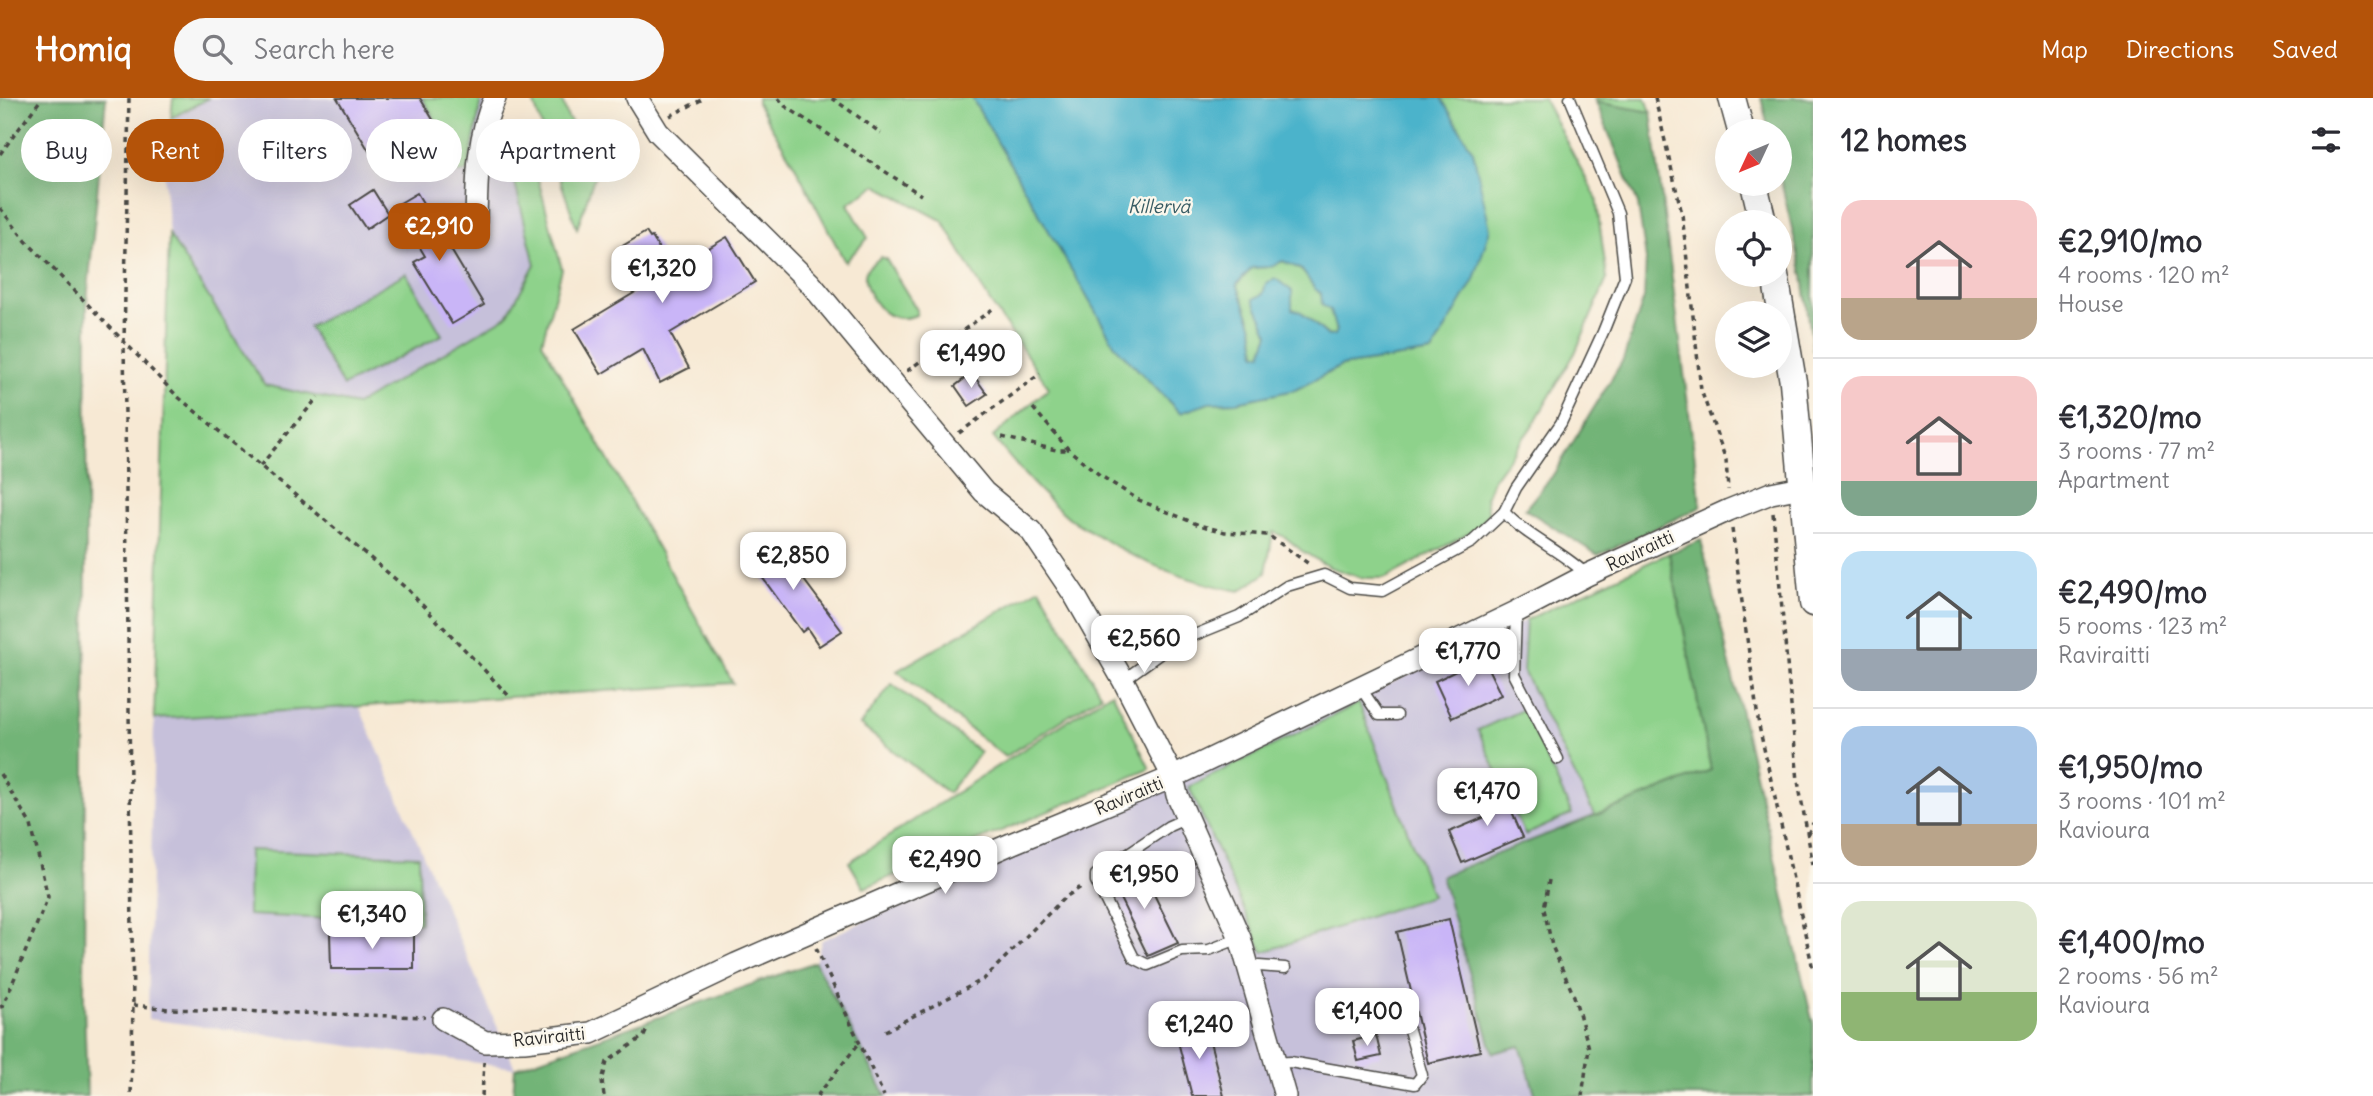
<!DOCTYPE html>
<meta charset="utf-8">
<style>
:root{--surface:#fff;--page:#f7f7f7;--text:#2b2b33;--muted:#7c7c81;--line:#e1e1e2;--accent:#b45309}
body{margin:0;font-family:Delius,sans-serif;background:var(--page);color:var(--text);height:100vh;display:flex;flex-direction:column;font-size:26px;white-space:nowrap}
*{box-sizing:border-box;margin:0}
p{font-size:23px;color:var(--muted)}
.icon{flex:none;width:38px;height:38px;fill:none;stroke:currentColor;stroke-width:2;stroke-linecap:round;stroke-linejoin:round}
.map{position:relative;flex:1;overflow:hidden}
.details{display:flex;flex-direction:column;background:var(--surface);width:560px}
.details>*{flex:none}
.guide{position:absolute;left:21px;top:21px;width:665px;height:63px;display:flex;gap:14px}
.needle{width:46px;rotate:226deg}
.buttons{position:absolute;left:1715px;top:21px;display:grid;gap:14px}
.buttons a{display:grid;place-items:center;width:77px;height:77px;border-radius:50%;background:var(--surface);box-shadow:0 7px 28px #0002;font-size:35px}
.price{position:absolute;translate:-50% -60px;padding:0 16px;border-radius:14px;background:#fff;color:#222;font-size:23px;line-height:46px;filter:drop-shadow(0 2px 4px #0008)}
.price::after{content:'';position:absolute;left:50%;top:42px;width:21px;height:16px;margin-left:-10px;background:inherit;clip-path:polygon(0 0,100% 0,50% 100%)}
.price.on{background:var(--accent);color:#fff}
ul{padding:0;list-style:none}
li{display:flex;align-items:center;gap:21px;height:175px;padding:0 28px}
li+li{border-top:2px solid var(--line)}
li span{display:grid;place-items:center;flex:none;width:196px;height:140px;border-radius:21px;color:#555}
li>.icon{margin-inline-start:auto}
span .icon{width:84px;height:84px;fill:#fffc;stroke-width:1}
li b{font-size:30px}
h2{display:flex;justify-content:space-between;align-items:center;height:84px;padding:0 28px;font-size:30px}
.pill{padding:0 24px;border-radius:32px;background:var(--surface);box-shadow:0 7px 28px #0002;font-size:24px;line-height:63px}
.pill.on{background:var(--accent);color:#fff}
header{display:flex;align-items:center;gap:42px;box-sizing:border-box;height:98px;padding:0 35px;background:var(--accent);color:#fff}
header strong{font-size:33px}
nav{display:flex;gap:38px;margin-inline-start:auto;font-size:24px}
.search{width:490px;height:63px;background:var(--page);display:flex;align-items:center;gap:18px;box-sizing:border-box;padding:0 24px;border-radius:38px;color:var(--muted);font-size:26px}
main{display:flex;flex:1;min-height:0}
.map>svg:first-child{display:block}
.industrial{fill:#c6c0da}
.green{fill:#8ed28b;stroke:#5c7e5b;stroke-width:2}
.forest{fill:#72b477;stroke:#4e7051;stroke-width:2}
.water{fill:#4cb3cb;stroke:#3c6f7b;stroke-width:2;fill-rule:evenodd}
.building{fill:#c9b5f7}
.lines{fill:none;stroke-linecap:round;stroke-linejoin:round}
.service-casing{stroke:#4a4844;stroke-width:13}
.minor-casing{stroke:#4a4844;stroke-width:24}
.tertiary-casing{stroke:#4a4844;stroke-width:29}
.path{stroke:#4a4844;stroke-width:3.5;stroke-dasharray:5 5;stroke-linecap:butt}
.service{stroke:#fff;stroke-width:10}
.minor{stroke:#fff;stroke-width:21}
.tertiary{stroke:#fff;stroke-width:26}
.labels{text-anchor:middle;stroke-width:5;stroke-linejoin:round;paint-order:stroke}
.street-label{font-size:18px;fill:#2b2b2b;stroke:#fbf7ec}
.water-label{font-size:19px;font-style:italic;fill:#375b63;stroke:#fbf7ec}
</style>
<header>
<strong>Homiq</strong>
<div class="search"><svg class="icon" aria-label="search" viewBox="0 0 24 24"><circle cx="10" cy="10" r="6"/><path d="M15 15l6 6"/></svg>Search here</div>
<nav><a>Map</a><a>Directions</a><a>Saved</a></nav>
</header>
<main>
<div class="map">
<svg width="1813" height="998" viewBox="0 0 1813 998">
<rect width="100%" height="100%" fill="#fbf7ec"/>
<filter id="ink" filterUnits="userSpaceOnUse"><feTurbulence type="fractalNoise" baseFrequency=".0143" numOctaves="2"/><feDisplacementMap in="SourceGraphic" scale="14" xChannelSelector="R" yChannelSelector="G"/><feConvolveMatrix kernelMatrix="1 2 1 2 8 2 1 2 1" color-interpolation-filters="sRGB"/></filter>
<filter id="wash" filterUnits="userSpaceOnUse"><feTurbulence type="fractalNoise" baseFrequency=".00686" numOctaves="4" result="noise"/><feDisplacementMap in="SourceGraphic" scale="28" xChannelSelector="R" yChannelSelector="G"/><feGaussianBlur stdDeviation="1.57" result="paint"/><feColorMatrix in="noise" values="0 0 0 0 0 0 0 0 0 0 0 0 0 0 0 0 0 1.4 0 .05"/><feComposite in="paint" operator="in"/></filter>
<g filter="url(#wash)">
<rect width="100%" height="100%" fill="#f7e9d4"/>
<g class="industrial">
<path d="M209 0H482L502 32 535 166 507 218 356 308 265 287 169 137 161 36 171 20Z"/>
<path d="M1526 522 1523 573 1595 718 1441 778 1493 955 1520 948 1536 998H886L815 864 822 842 1201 674Z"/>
<path d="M359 608 515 970 148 921 154 621Z"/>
</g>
<g class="green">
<path d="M173 0H209L171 20Z"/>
<path d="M422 0H478L481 4 468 73C450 80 437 65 424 54L445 37Z"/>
<path d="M532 0H561L568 20 600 62 577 131Z"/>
<path d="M757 0H972L1116 249 1180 315 1209 305 1236 304 1295 292 1341 268 1433 254 1473 53 1441 0H1543L1596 99 1607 181 1575 255 1533 327 1493 382 1486 400 1489 416 1475 432 1386 480H1362L1329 469 1302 453 1285 439 1273 434 1266 475 1240 493C1188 484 1139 464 1095 436 1086 430 1075 425 1067 418 1040 395 1015 367 993 339L1049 290 990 204 943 123 876 87 848 106 868 140 845 164 795 68 757 5Z"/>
<path d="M1594 0H1646L1651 14 1596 4Z"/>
<path d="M502 32 526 36 562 171 542 244 733 585 154 621 169 137 265 287 356 307 507 218 535 166Z"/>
<path d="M881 159 886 161 917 212 916 217C908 221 897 221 889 217 876 211 858 183 868 170 871 166 878 162 881 159Z"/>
<path d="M1283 163C1290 166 1298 169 1303 174 1317 188 1338 217 1335 237L1329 238 1301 214 1269 236 1262 256H1256L1253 229 1237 186 1252 170 1269 169Z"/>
<path d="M406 175 442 237 343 288 309 229Z"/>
<path d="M1669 455 1711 672 1595 718 1523 573 1526 522Z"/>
<path d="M1040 490 1101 597 1005 659 897 573Z"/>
<path d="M892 586 980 654 948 695 860 627Z"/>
<path d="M1112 594 1150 671 864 790 849 764Z"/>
<path d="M1359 605 1432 798 1263 854 1189 689Z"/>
<path d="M1524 611 1572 716 1525 737 1478 632Z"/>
<path d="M249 752 419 758 420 825 248 817Z"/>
</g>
<g class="forest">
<path d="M0 0H106L87 203 84 905 87 998H0Z"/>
<path d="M1761 0H1813V253L1803 178 1780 79V33H1769Z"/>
<path d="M1596 4 1651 14 1701 409 1598 457 1525 411 1553 377 1623 262 1644 200 1646 161 1638 106Z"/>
<path d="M1701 442 1813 926V998H1536L1520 948 1493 955 1441 778 1711 672 1669 455Z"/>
<path d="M815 864 886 998H513L515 970Z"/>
</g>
<path class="water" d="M972 0H1441L1473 53 1490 131 1474 182 1432 254 1341 268 1295 292 1236 304 1209 305 1180 315 1116 249ZM1283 163 1302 172 1315 191 1321 195 1322 207 1330 212 1336 233 1335 237 1328 238 1301 214 1292 211V193L1276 181 1266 185 1263 196 1253 201 1269 236 1262 255 1256 256 1253 229 1237 186 1252 170 1269 169Z"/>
<g id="blocks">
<g class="building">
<path d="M337 0H420L441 35 380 71Z"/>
<path d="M373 92 388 116 366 131 350 107Z"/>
<path d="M417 95 484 207 452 226 414 164 425 158 395 108Z"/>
<path d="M646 134 650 140 652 139 672 172 727 139 755 184 670 235 689 270 660 285 643 251 601 276 574 231 644 189 619 150Z"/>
<path d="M972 275 987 296 969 308 955 288Z"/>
<path d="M772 439 842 533 819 548 807 530 802 534 746 457Z"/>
<path d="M1483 560 1501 597 1452 620 1435 583Z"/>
<path d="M1493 683 1506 710 1509 708 1523 739 1462 765 1449 734 1490 717 1477 691Z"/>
<path d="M1140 768 1178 845 1148 858 1111 782Z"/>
<path d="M1449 821 1480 953 1428 965 1397 834Z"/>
<path d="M414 834V871H331L330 835Z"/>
<path d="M1205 924 1224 998H1192L1175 932Z"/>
<path d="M1376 937 1381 958 1358 963 1353 943Z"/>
</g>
</g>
</g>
<g filter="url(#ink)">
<use href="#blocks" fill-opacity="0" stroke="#4a4844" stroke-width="2"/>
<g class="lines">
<g class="service-casing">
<g id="service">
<path d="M1504 414C1528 440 1562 453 1587 477"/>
<path d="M1516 514 1514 576 1558 661"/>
<path d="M1123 582 1175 545 1239 519 1287 488 1324 477 1350 490 1382 493 1472 444 1504 414 1516 390 1561 325 1603 234 1625 179 1618 115 1570 0"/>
<path d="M1360 589 1379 617H1397"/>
<path d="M1187 720 1169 728 1096 777V783L1134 860 1148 867 1182 853 1209 852 1240 840"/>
<path d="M1249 869 1259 868 1285 870"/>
<path d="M1274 965 1290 964 1415 986 1422 977 1409 932"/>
</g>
</g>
<g class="minor-casing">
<g id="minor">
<path d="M637 0 658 34 810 185 984 394 1031 433 1075 498 1123 582 1173 679 1177 697 1187 720 1240 840 1285 998"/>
<path d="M476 122C477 80 477 39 495 0"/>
<path d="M443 921 485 944 524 943 591 935 736 866 1013 745 1173 679 1516 514 1587 477 1729 412 1771 395 1802 389"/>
</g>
</g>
<g class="tertiary-casing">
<g id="tertiary">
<path d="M1732 0 1741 33"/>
<path d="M1754 86 1763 124"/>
<path d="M1775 177 1793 284 1813 505"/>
</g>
</g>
<g class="path">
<path d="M129 0 124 244 133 907 131 998"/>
<path d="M778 0 785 8 921 97"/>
<path d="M832 0 881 35"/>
<path d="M1655 0 1682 116 1701 292 1726 362 1728 392"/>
<path d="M670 18 705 0"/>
<path d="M0 56 42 0"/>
<path d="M0 110 26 143 177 298 406 490 510 599"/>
<path d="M907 273 994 210"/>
<path d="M1033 310 1069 352 1101 378 1139 402 1199 427 1225 434 1268 437 1309 466"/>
<path d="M959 335 1040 276"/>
<path d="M1002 339 1056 352H1069"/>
<path d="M260 368 318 299"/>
<path d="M1773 415 1798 683 1813 767"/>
<path d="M1732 431 1759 628 1813 871"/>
<path d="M0 676 31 727 48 799 3 908 0 909"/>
<path d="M1808 736 1813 725"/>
<path d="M1549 782 1544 811 1552 848 1574 898 1589 950 1582 998"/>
<path d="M816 850 884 998"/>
<path d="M133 907 169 911 425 919"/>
<path d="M885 933 984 881 1064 800 1084 787"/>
<path d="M482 998 484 964"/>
<path d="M604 998 602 983 607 964 644 938 648 929"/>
<path d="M817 998 860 944"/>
</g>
<use href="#service" class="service"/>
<use href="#minor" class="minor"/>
<use href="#tertiary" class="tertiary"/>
</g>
</g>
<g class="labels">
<g class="street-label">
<text transform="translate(1640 453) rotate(-25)" y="6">Raviraitti</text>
<text transform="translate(1129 698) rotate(-23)" y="6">Raviraitti</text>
<text transform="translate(549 939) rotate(-6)" y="6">Raviraitti</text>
</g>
<g class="water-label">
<text x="1159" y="115">Killervä</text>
</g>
</g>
</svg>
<div class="buttons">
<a><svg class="needle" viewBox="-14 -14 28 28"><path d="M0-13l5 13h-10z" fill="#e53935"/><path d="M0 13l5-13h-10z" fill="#7c7c81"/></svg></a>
<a><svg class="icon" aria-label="locate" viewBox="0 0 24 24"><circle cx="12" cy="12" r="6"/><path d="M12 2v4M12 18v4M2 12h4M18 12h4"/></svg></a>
<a><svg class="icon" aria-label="layers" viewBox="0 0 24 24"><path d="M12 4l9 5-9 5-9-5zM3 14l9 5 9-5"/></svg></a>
</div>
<b class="price on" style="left:439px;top:165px">€2,910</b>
<b class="price" style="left:662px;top:207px">€1,320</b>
<b class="price" style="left:971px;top:292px">€1,490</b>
<b class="price" style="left:793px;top:494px">€2,850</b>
<b class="price" style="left:1144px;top:577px">€2,560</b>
<b class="price" style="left:1468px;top:590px">€1,770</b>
<b class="price" style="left:1487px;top:730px">€1,470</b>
<b class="price" style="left:945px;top:798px">€2,490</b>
<b class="price" style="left:1144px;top:813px">€1,950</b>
<b class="price" style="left:372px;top:853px">€1,340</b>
<b class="price" style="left:1367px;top:950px">€1,400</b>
<b class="price" style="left:1199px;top:963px">€1,240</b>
<div class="guide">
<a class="pill">Buy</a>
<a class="pill on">Rent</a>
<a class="pill">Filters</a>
<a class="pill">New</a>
<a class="pill">Apartment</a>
</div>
</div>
<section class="details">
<h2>12 homes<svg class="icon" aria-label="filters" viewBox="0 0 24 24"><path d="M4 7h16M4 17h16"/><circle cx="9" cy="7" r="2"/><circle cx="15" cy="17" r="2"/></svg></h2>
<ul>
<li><span style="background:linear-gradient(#f6c9c9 70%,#b9a48a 0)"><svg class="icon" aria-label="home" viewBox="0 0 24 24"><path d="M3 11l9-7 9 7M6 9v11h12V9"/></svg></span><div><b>€2,910/mo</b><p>4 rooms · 120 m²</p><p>House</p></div></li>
<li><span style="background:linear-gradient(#f6c9c9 75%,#7fa58c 0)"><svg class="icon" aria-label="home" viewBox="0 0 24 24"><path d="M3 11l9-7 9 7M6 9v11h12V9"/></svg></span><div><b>€1,320/mo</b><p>3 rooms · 77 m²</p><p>Apartment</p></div></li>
<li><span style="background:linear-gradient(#bfe0f5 70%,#9aa5b1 0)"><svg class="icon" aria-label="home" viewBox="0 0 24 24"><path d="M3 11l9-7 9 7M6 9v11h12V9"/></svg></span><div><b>€2,490/mo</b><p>5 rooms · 123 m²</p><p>Raviraitti</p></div></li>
<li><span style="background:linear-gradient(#a9c7e8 70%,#b9a48a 0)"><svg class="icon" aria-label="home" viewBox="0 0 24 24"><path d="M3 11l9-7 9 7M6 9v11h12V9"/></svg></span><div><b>€1,950/mo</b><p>3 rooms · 101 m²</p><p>Kavioura</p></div></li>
<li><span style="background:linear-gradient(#dfe7d0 65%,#8fb573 0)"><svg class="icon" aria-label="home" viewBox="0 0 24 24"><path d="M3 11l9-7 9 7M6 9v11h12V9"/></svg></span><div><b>€1,400/mo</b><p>2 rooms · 56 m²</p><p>Kavioura</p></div></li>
</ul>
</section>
</main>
